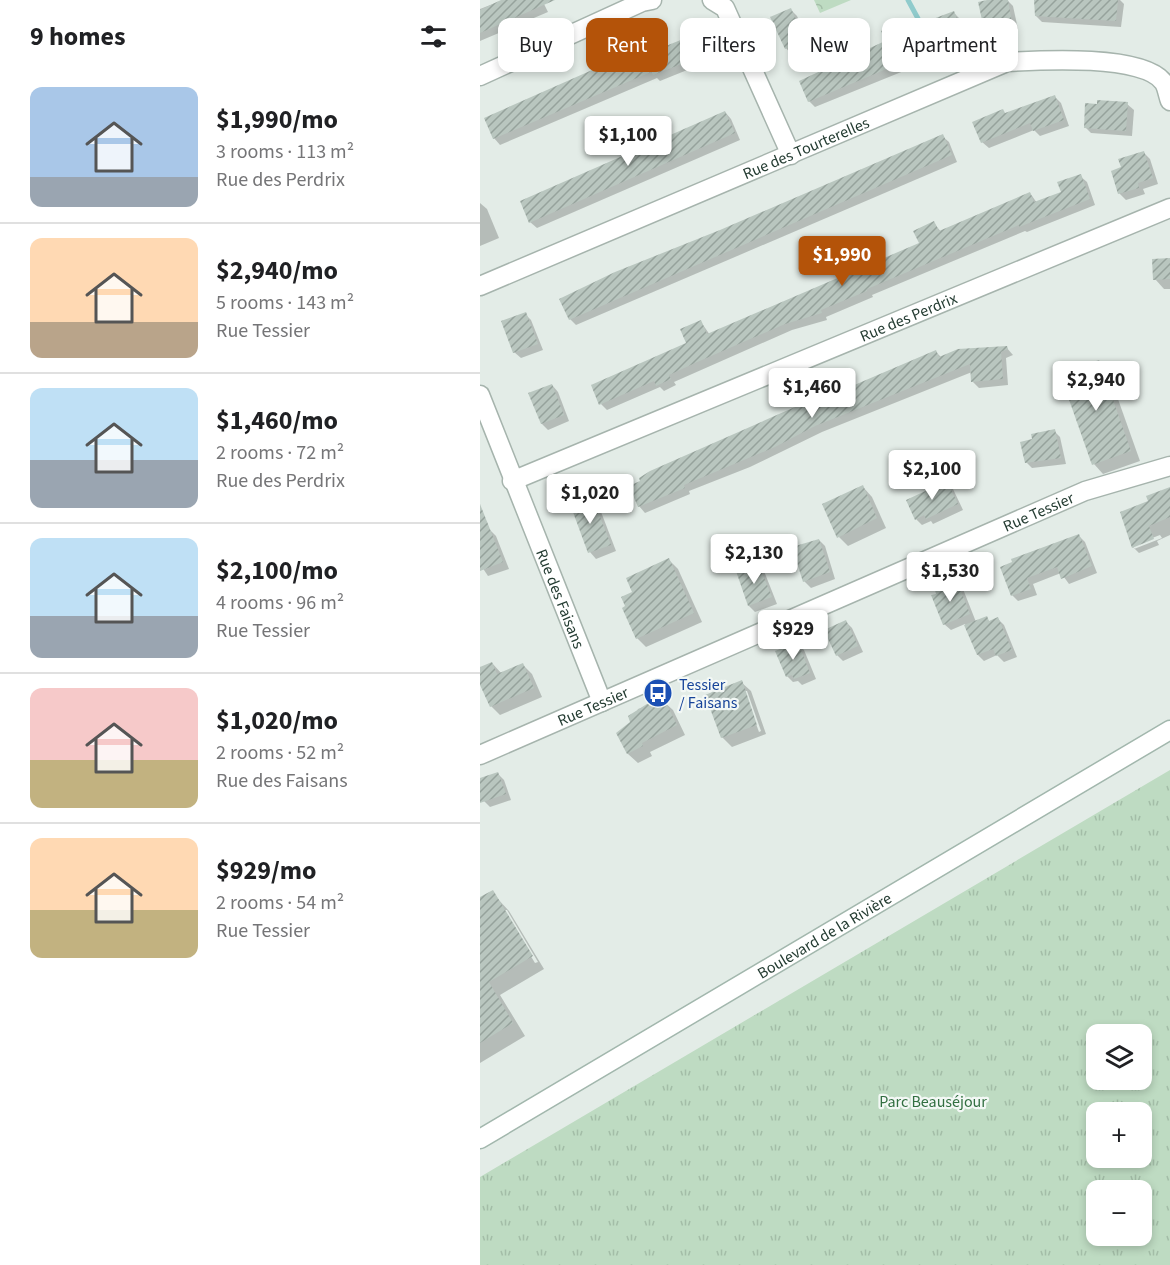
<!DOCTYPE html>
<meta charset="utf-8">
<style>
:root{--surface:#fff;--page:#f2f2f2;--text:#202124;--muted:#757577;--line:#e0e0e0;--accent:#b45309}
body{margin:0;font-family:"Source Sans 3",sans-serif;background:var(--page);color:var(--text);height:100vh;display:flex;flex-direction:column;font-size:22px;white-space:nowrap}
*{box-sizing:border-box;margin:0}
p{font-size:20px;color:var(--muted)}
.icon{flex:none;width:33px;height:33px;fill:none;stroke:currentColor;stroke-width:2;stroke-linecap:round;stroke-linejoin:round}
.map{position:relative;flex:1;overflow:hidden}
.sheet{display:flex;flex-direction:column;background:var(--surface);width:480px}
.sheet>*{flex:none}
.hud{position:absolute;left:18px;top:18px;width:570px;height:54px;display:flex;gap:12px}
.fabs{position:absolute;left:606px;top:1024px;display:grid;gap:12px}
.fabs a{display:grid;place-items:center;width:66px;height:66px;border-radius:12px;background:var(--surface);box-shadow:0 3px 9px #0003;font-size:30px}
.price{position:absolute;translate:-50% -51px;padding:0 14px;border-radius:6px;background:#fff;color:#222;font-size:20px;line-height:39px;filter:drop-shadow(0 2px 3px #0008)}
.price::after{content:'';position:absolute;left:50%;top:36px;width:18px;height:14px;margin-left:-9px;background:inherit;clip-path:polygon(0 0,100% 0,50% 100%)}
.price.active{background:var(--accent);color:#fff}
ul{padding:0;list-style:none}
li{display:flex;align-items:center;gap:18px;height:150px;padding:0 30px}
li+li{border-top:2px solid var(--line)}
li span{display:grid;place-items:center;flex:none;width:168px;height:120px;border-radius:12px;color:#555}
li>.icon{margin-inline-start:auto}
span .icon{width:72px;height:72px;fill:#fffc;stroke-width:1}
li b{font-size:26px}
h2{display:flex;justify-content:space-between;align-items:center;height:72px;padding:0 30px;font-size:26px}
.chip{padding:0 21px;border-radius:12px;background:var(--surface);box-shadow:0 3px 9px #0003;font-size:21px;line-height:54px}
.chip.active{background:var(--accent);color:#fff}
main{display:flex;flex:1;min-height:0}
.map>svg:first-child{display:block}
.forest{fill:url(#forest-crowns)}
.park{fill:url(#park-tufts);fill-rule:evenodd}
.shadow{fill:#0003;fill-rule:evenodd}
.lines{fill:none;stroke-linecap:round;stroke-linejoin:round}
.stream{stroke:#90cbcc;stroke-width:5}
.building{fill:url(#building-hatch)}
.street-casing{stroke:#a6b4ad;stroke-width:21}
.secondary-casing{stroke:#a2b7ad;stroke-width:21}
.street{stroke:#fff;stroke-width:18}
.secondary{stroke:#fff;stroke-width:18}
.labels{text-anchor:middle;stroke-width:4.5;stroke-linejoin:round;paint-order:stroke}
.street-label{font-size:16px;fill:#243c32;stroke:#f3f8f5}
.transit-label{font-size:16px;fill:#164399;stroke:#f3f8f5;text-anchor:start}
.park-label{font-size:16px;fill:#326f41;stroke:#f3f8f5}
</style>
<main>
<section class="sheet">
<h2>9 homes<svg class="icon" aria-label="filters" viewBox="0 0 24 24"><path d="M4 7h16M4 17h16"/><circle cx="9" cy="7" r="2"/><circle cx="15" cy="17" r="2"/></svg></h2>
<ul>
<li><span style="background:linear-gradient(#a9c7e8 75%,#9aa5b1 0)"><svg class="icon" aria-label="home" viewBox="0 0 24 24"><path d="M3 11l9-7 9 7M6 9v11h12V9"/></svg></span><div><b>$1,990/mo</b><p>3 rooms · 113 m²</p><p>Rue des Perdrix</p></div></li>
<li><span style="background:linear-gradient(#ffd9b3 70%,#b9a48a 0)"><svg class="icon" aria-label="home" viewBox="0 0 24 24"><path d="M3 11l9-7 9 7M6 9v11h12V9"/></svg></span><div><b>$2,940/mo</b><p>5 rooms · 143 m²</p><p>Rue Tessier</p></div></li>
<li><span style="background:linear-gradient(#bfe0f5 60%,#9aa5b1 0)"><svg class="icon" aria-label="home" viewBox="0 0 24 24"><path d="M3 11l9-7 9 7M6 9v11h12V9"/></svg></span><div><b>$1,460/mo</b><p>2 rooms · 72 m²</p><p>Rue des Perdrix</p></div></li>
<li><span style="background:linear-gradient(#bfe0f5 65%,#9aa5b1 0)"><svg class="icon" aria-label="home" viewBox="0 0 24 24"><path d="M3 11l9-7 9 7M6 9v11h12V9"/></svg></span><div><b>$2,100/mo</b><p>4 rooms · 96 m²</p><p>Rue Tessier</p></div></li>
<li><span style="background:linear-gradient(#f6c9c9 60%,#c2b280 0)"><svg class="icon" aria-label="home" viewBox="0 0 24 24"><path d="M3 11l9-7 9 7M6 9v11h12V9"/></svg></span><div><b>$1,020/mo</b><p>2 rooms · 52 m²</p><p>Rue des Faisans</p></div></li>
<li><span style="background:linear-gradient(#ffd9b3 60%,#c2b280 0)"><svg class="icon" aria-label="home" viewBox="0 0 24 24"><path d="M3 11l9-7 9 7M6 9v11h12V9"/></svg></span><div><b>$929/mo</b><p>2 rooms · 54 m²</p><p>Rue Tessier</p></div></li>
</ul>
</section>
<div class="map">
<svg width="690" height="1265" viewBox="0 0 690 1265">
<defs>
<pattern id="forest-crowns" width="20" height="18" patternUnits="userSpaceOnUse" patternTransform="scale(1.5)"><rect width="20" height="18" fill="#bedbc2"/><path d="M2 6a3 3 0 1 1 6 0M12 15a3 3 0 1 1 6 0" fill="none" stroke="#a3bda7"/></pattern>
<pattern id="park-tufts" width="24" height="20" patternUnits="userSpaceOnUse" patternTransform="scale(1.5)"><rect width="24" height="20" fill="#bedbc2"/><path d="M3 7l-1-3M5 7V3M7 7l1-3M15 17l-1-3M17 17v-4M19 17l1-3" fill="none" stroke="#a3bda7"/></pattern>
<pattern id="building-hatch" width="6" height="6" patternUnits="userSpaceOnUse" patternTransform="scale(1.5)"><rect width="6" height="6" fill="#b9c6bf"/><path d="M-1 1l2-2M0 6l6-6M5 7l2-2" fill="none" stroke="#96a29c"/></pattern>
</defs>
<rect width="100%" height="100%" fill="#e3ece7"/>
<path class="forest" d="M334 0H371L340 13Z"/>
<path class="park" d="M690 770V1265H0V1177ZM616 1035H662V1080H616ZM616 1113H662V1158H616ZM616 1191H662V1236H616Z"/>
<g class="shadow">
<path d="M23 0H62L68 12 0 41V9Z"/>
<path d="M527 0 533 6 538 29 512 35 505 29 501 5Z"/>
<path d="M556 0H640L644 4 641 27 562 22 556 16Z"/>
<path d="M310 9 317 16 331 46 312 55 306 48Z"/>
<path d="M474 13 480 19 490 43 439 59 441 64 335 107 329 101 407 42 421 25 427 30Z"/>
<path d="M213 37 219 43 227 62 180 81 177 78 20 145 14 138 136 61 141 66Z"/>
<path d="M575 97 581 103 589 126 560 136 554 130 509 148 502 142 526 114Z"/>
<path d="M647 104 654 110 652 136 611 133 605 127Z"/>
<path d="M245 112 251 119 260 140 57 228 50 222Z"/>
<path d="M462 136 469 142 477 162 96 325 90 319 240 231Z"/>
<path d="M664 153 670 159 678 184 663 189 665 194 646 200 639 193 643 168Z"/>
<path d="M600 176 607 182 615 205 547 232 545 231 392 295 393 297 346 317 347 320 312 330 194 382 196 385 184 391 180 387 127 410 121 404 208 343 221 322 230 335 441 244 454 223 461 232 550 193 557 203 582 193Z"/>
<path d="M0 203 7 209 19 238 0 246Z"/>
<path d="M690 260V289H684L675 279Z"/>
<path d="M45 314 51 320 63 350 41 358 34 352Z"/>
<path d="M526 347 533 355 526 358 528 385 499 388 492 381V372L342 432 270 467 209 491 210 494 165 513 159 506 324 408 456 352 462 358Z"/>
<path d="M618 362 628 371 660 461 623 474 614 464Z"/>
<path d="M72 385 78 392 89 421 68 430 62 424Z"/>
<path d="M574 431 580 437 586 464 552 468 546 462 554 440Z"/>
<path d="M467 483 473 489 483 510 453 524 451 521 442 525 436 519Z"/>
<path d="M383 487 392 497 406 528 368 546 359 537Z"/>
<path d="M690 489V535L677 541 679 545 659 553 653 547 670 502ZM680 535 682 538 654 549V545Z"/>
<path d="M112 498 118 504 136 551 116 559 110 552 92 505Z"/>
<path d="M10 530 16 536 29 569 8 576 0 564V534Z"/>
<path d="M599 536 605 542 617 573 589 584 581 573 553 584 557 595 538 601 532 595 522 568Z"/>
<path d="M339 540 345 546 355 579 331 588 324 581Z"/>
<path d="M189 560 198 569 222 622 166 647 157 638 154 593Z"/>
<path d="M277 565 284 571 297 604 275 612 269 606 258 572Z"/>
<path d="M477 583 483 589 496 622 506 618 510 622 518 619 524 625 537 657 524 662 517 655 504 661 498 655 485 624 471 630 464 624Z"/>
<path d="M366 622 372 628 383 652 363 661 357 655Z"/>
<path d="M318 644 324 650 336 679 322 685 318 681 313 682 307 676Z"/>
<path d="M12 663 22 674 43 665 52 674 62 697 20 715 11 706 0 680V669Z"/>
<path d="M261 682 271 691 286 734 252 747 242 737ZM264 691H267L281 731 279 732Z"/>
<path d="M183 701 193 710 205 735 170 752 172 756 158 763 148 754 138 734 152 722 158 709Z"/>
<path d="M18 774 24 780 31 800 10 807 4 801 0 780Z"/>
<path d="M17 898 29 911 64 969 20 995 45 1036 0 1063V899ZM23 910H27L58 962 55 963Z"/>
</g>
<g class="lines">
<path class="stream" d="M428 0 442 26"/>
</g>
<g class="building">
<path d="M21 0H75L0 33V10Z"/>
<path d="M507 0H528L532 23 504 29 498 2Z"/>
<path d="M554 0H638L636 21 555 16Z"/>
<path d="M311 8 325 40 305 49 290 17Z"/>
<path d="M474 11 485 37 434 53 435 57 328 102 319 81 405 41 401 31 421 23 424 30Z"/>
<path d="M213 35 222 56 173 75 171 72 13 139 4 118 137 59 139 65Z"/>
<path d="M575 95 584 120 553 131 550 123 501 143 492 122 523 109 525 113Z"/>
<path d="M617 100 648 102 646 131 604 128 605 103 617 104Z"/>
<path d="M245 111 255 133 49 223 40 201Z"/>
<path d="M463 134 472 155 89 320 79 299 135 272 240 230Z"/>
<path d="M664 151 673 178 658 183 659 188 638 194 631 171 641 167 638 159Z"/>
<path d="M601 174 610 199 539 227V225L387 289V291L341 310 342 313 305 324 215 363 189 375 191 379 176 386 174 381 119 405 111 385 206 343 200 329 221 320 227 334 439 243 433 231 454 221 459 231 550 192 554 202 581 192 577 182Z"/>
<path d="M690 258V279L673 280 672 259Z"/>
<path d="M46 312 58 344 33 353 21 321Z"/>
<path d="M527 346 528 349 521 352 523 379 491 382 490 364 335 426 295 447 204 485 205 488 158 507 149 486 160 481 159 478 170 471 299 414 322 404 323 407 456 350 459 357 478 349Z"/>
<path d="M619 360 651 451 612 465 580 374Z"/>
<path d="M72 384 84 415 61 424 48 393Z"/>
<path d="M575 429 581 458 545 463 540 442 552 439 551 434Z"/>
<path d="M467 481 478 504 446 519 444 515 435 520 426 500Z"/>
<path d="M383 485 397 518 357 538 342 504Z"/>
<path d="M690 487V517L669 526 674 539 652 548 640 512 668 501 666 496Z"/>
<path d="M112 496 131 545 108 553 90 504Z"/>
<path d="M0 504 23 562 0 571Z"/>
<path d="M599 534 612 566 581 579 577 567 547 578 551 589 531 596 520 567 532 562 531 559Z"/>
<path d="M339 539 350 572 323 582 312 547Z"/>
<path d="M189 558 214 613 156 639 142 608 145 606 141 597 152 592 146 578Z"/>
<path d="M278 563 292 597 268 606 256 571Z"/>
<path d="M477 581 490 614 463 625 451 595 456 594 455 590Z"/>
<path d="M507 616 509 621 518 617 532 650 516 656 513 649 497 655 484 625Z"/>
<path d="M366 620 378 646 356 656 344 630Z"/>
<path d="M318 642 330 673 314 679 312 675 306 677 295 651Z"/>
<path d="M12 662 17 674 43 663 54 688 10 707 0 685V667Z"/>
<path d="M262 680 277 725 241 738 225 695Z"/>
<path d="M184 699 197 725 162 743 163 746 147 754 136 733 150 722 148 716 170 702 172 705Z"/>
<path d="M18 772 26 794 0 803V778Z"/>
<path d="M13 890 53 956 9 982 33 1023 0 1043V897Z"/>
</g>
<g class="lines">
<g class="street-casing">
<g id="street">
<path d="M232 0 245 8 311 155"/>
<path d="M0 76 162 2 172 0"/>
<path id="s1" d="M0 286 527 62C560 60 666 54 684 83 687 88 688 96 690 101"/>
<path id="s2" d="M0 395 122 702"/>
<path id="s3" d="M32 481 690 208"/>
<path id="s4" d="M0 755 605 491 690 466"/>
</g>
</g>
<g class="secondary-casing">
<g id="secondary">
<path id="s5" d="M0 1139 690 730"/>
</g>
</g>
<use href="#street" class="street"/>
<use href="#secondary" class="secondary"/>
</g>
<defs>
<g id="bus-disc" transform="scale(1.5)"><circle r="9.5" fill="#1a4fb4" stroke="#f3f8f5"/><path d="M-5-6H5V4H4V6H2V4H-2V6H-4V4H-5ZM-3.5-4V0h7V-4ZM-3.5 1.2v1.5H-2V1.2ZM2 1.2v1.5H3.5V1.2Z" fill="#fff"/></g>
</defs>
<g fill-rule="evenodd">
<use href="#bus-disc" x="178" y="693"/>
</g>
<g class="labels">
<g class="street-label">
<text dy="6" stroke="none"><textPath href="#s1" startOffset="354">Rue des Tourterelles</textPath></text>
<text dy="6" stroke="none"><textPath href="#s3" startOffset="429">Rue des Perdrix</textPath></text>
<text dy="6" stroke="none"><textPath href="#s4" startOffset="609">Rue Tessier</textPath></text>
<text dy="6" stroke="none"><textPath href="#s2" startOffset="219">Rue des Faisans</textPath></text>
<text dy="6" stroke="none"><textPath href="#s4" startOffset="123">Rue Tessier</textPath></text>
<text dy="6" stroke="none"><textPath href="#s5" startOffset="400">Boulevard de la Rivière</textPath></text>
</g>
<g class="transit-label">
<text x="199" y="690">Tessier<tspan x="199" dy="18">/ Faisans</tspan></text>
</g>
<g class="park-label">
<text x="453" y="1107">Parc Beauséjour</text>
</g>
</g>
</svg>
<div class="fabs">
<a><svg class="icon" aria-label="layers" viewBox="0 0 24 24"><path d="M12 4l9 5-9 5-9-5zM3 14l9 5 9-5"/></svg></a>
<a>+</a>
<a>−</a>
</div>
<b class="price" style="left:148px;top:167px">$1,100</b>
<b class="price active" style="left:362px;top:287px">$1,990</b>
<b class="price" style="left:616px;top:412px">$2,940</b>
<b class="price" style="left:332px;top:419px">$1,460</b>
<b class="price" style="left:452px;top:501px">$2,100</b>
<b class="price" style="left:110px;top:525px">$1,020</b>
<b class="price" style="left:274px;top:585px">$2,130</b>
<b class="price" style="left:470px;top:603px">$1,530</b>
<b class="price" style="left:313px;top:661px">$929</b>
<div class="hud">
<a class="chip">Buy</a>
<a class="chip active">Rent</a>
<a class="chip">Filters</a>
<a class="chip">New</a>
<a class="chip">Apartment</a>
</div>
</div>
</main>
